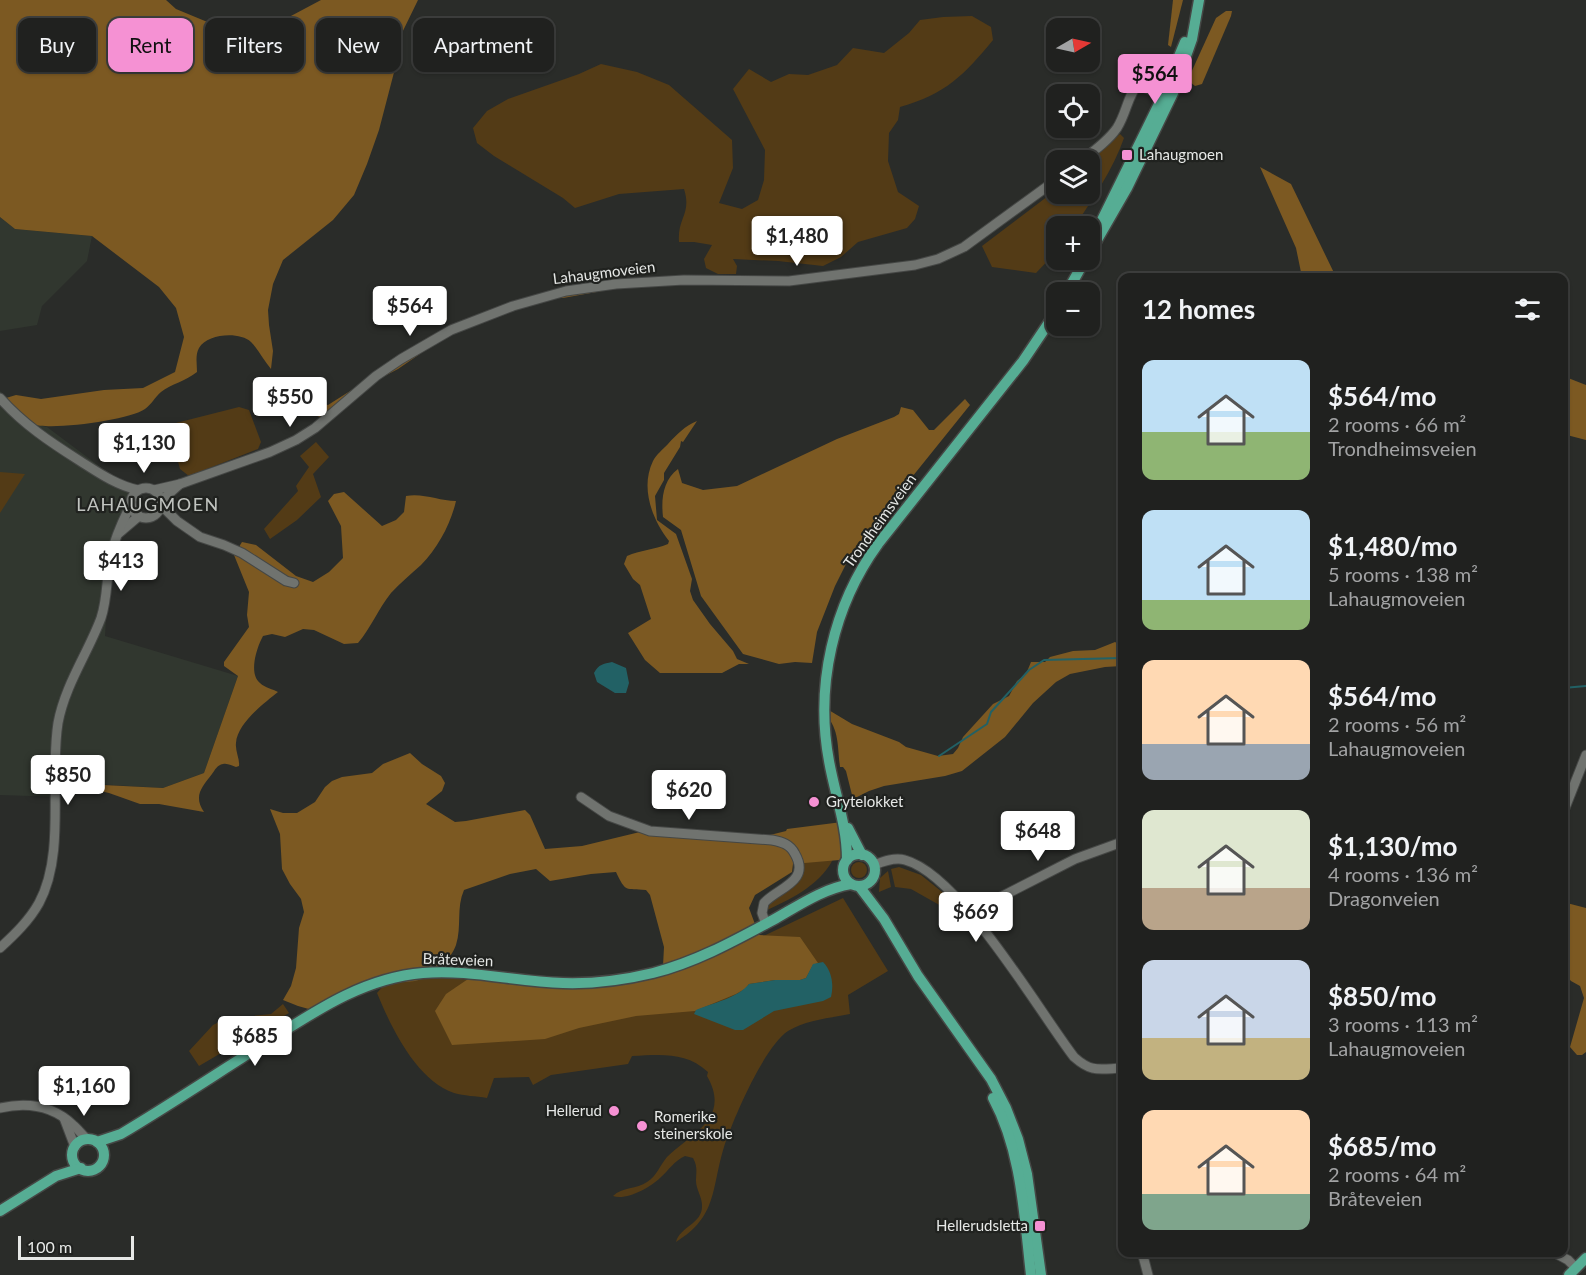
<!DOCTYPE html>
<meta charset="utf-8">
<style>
:root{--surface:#20211f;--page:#282928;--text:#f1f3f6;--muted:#a2a3a4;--line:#3d3e3d;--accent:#f591d3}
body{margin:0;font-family:Lato,sans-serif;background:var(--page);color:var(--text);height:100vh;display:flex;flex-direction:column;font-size:22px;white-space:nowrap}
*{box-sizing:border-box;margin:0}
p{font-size:20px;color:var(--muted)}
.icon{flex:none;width:33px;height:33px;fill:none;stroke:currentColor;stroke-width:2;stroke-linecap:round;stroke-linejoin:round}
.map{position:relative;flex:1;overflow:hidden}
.sheet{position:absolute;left:1118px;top:273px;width:450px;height:984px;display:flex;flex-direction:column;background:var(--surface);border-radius:12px;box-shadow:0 2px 4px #0004,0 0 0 2px var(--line)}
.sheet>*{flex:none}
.top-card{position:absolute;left:18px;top:18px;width:570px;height:54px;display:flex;gap:12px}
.needle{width:39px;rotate:81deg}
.buttons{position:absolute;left:1046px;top:18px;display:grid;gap:12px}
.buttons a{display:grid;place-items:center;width:54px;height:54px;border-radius:12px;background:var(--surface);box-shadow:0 2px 4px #0004,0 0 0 2px var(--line);font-size:30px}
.scale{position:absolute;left:18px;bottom:15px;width:116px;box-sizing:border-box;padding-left:6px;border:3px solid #e6e8e6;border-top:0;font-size:16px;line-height:21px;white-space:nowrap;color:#e6e8e6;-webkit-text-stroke:4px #20221f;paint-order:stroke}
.price{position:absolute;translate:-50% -51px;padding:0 14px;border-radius:6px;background:#fff;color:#222;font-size:20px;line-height:39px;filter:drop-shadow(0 2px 3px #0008)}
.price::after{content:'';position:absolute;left:50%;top:36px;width:18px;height:14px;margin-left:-9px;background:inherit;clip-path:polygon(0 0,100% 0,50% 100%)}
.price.current{background:var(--accent);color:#111}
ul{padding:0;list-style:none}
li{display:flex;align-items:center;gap:18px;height:150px;padding:0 24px}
li span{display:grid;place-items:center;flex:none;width:168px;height:120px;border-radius:12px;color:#555}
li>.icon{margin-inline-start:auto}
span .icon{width:72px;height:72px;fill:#fffc;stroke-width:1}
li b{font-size:26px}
h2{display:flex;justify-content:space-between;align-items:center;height:72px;padding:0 24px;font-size:26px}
.pill{padding:0 21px;border-radius:12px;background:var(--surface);box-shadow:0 2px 4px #0004,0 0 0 2px var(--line);font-size:21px;line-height:54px}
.pill.current{background:var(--accent);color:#111}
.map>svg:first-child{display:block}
.built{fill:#31372f}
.green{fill:#533b16}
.forest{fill:#7c5922}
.water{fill:#226165}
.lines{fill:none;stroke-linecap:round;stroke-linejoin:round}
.stream{stroke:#226165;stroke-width:2}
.minor-casing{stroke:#454745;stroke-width:11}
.major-casing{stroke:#454745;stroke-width:13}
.minor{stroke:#70736f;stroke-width:9}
.major{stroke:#56ad94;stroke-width:10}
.poi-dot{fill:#f591d3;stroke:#20221f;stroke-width:2}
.labels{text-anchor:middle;stroke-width:4.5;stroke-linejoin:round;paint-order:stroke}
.poi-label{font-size:15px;fill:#e6e8e6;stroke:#20221f;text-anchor:start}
.street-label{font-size:15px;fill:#e6e8e6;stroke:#20221f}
.quarter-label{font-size:18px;letter-spacing:1.5px;fill:#c1c4c0;stroke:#20221f}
</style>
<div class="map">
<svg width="1586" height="1275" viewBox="0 0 1586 1275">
<rect width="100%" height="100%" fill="#2a2c29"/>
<g class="built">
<path d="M0 217 15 229 92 236 87 261 42 306 37 325 0 331Z"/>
<path d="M0 391 30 423 47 427 135 493 115 539 107 602 105 636 238 676 204 773 163 788 62 782 60 797 0 795Z"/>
</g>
<g class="green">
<path d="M972 16 991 27 993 40C964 75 946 94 900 107L898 120 889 133 888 161 898 192 919 206 915 219 907 228 858 242 841 257 823 266 778 261 733 259 737 266 736 274H718L706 268 704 259 712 245 694 242H679C677 218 692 214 684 189L619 194 575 208 563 198 494 156 477 143 473 128 487 111 508 99 579 74 601 64 637 72 669 85 732 140 733 168 719 203 742 209 758 200 764 180 765 150 733 89 749 69 771 82 789 74 808 75 837 65 853 48 884 53 909 33 920 20 943 17Z"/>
<path d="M1120 134 1124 138C1113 170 1093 198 1075 226H1056V252L1036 273 992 267 982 246 1056 190V194H1089V162Z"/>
<path d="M239 407 249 410 261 442 258 449 189 476 180 469 170 433 172 424Z"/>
<path d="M316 442 329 457 313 474 321 497 297 520 270 539 264 529 298 491 296 486 309 467 300 456Z"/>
<path d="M0 472 25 474 0 513Z"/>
<path d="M835 855C823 883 794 898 767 910V905L784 892 800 859Z"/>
<circle cx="859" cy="870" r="8"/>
<path d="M899 867 921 875 957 904 960 912 955 913 950 911 911 889 895 887 891 869Z"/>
<path d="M888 871 891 887 879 892 880 878Z"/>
<path d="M843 898 888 971 848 995 850 1014C830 1018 806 1020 788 1031 764 1047 733 1119 724 1147 711 1189 718 1216 676 1242 680 1226 703 1224 702 1205 702 1197 696 1189 696 1181 696 1172 698 1167 693 1158L685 1156C674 1161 669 1170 660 1178 651 1187 626 1201 613 1196 622 1187 637 1189 647 1182 657 1176 660 1165 667 1157 693 1132 731 1118 707 1076L708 1072C685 1051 660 1055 632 1056L628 1064 551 1075 533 1085 529 1077 494 1078 487 1098C476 1096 464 1096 454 1093 416 1080 391 1027 377 993L384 985 427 977 605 988 745 945Z"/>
<path d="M283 1004 289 1013 199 1066 189 1051 213 1025 225 1019 271 1014Z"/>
</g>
<g class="forest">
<path d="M0 0H166L176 9 205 21 239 30 274 25 321 0H418L399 39 398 57 379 130 367 164 354 195 333 220 283 260 273 284 268 310 269 325 273 351 271 369C264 361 258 349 251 342 239 331 207 334 199 348 195 355 197 364 197 372 186 381 171 384 161 392 155 397 151 405 145 409 130 420 50 431 32 424 23 420 14 405 6 398L16 395 41 399 104 390 143 388 175 372 184 337 176 308 159 287 92 236 15 229 0 217Z"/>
<path d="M1173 0H1183L1171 47 1168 45Z"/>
<path d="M1226 11H1232L1231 16 1202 84 1195 86 1190 82V75L1216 18Z"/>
<path d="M1260 167 1291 184 1336 277H1302L1296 248Z"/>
<path d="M624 287 563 298H548L449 334 398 369 379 379 327 420 310 413 293 399 328 405 434 338 565 291Z"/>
<path d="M1563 376 1586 385V440L1563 434Z"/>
<path d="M965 399 970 405 867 533 847 562 835 586 817 632 812 663 795 662 779 664 743 654 701 596 681 530 663 517C661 499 663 480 678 469L682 483 703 490 737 486 837 439 894 417 899 414 901 407 913 410 929 430H934Z"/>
<path d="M697 421 683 442 681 441 680 447 664 473V480L655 496 657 520 676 534 692 579 690 591 693 600 710 624 733 651 737 659 749 664H739L722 673H660L645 660 628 633 651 619 640 585 633 579 624 564 627 556C640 550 654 550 668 544L669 541C652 519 640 488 653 461 656 455 663 449 668 444 677 434 685 426 697 421Z"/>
<path d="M344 492 382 526 396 520 404 512 406 496C424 493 439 501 456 501 451 523 438 548 421 565 411 574 400 583 391 593 378 609 371 628 358 643L344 644 314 630 303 629 285 637 272 634 263 636C257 647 248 673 260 683 265 688 273 689 278 692 264 703 237 724 236 743 235 751 240 759 239 766L236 767C232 766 228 763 223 764 217 765 215 770 212 774 202 787 193 796 204 812L159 804H140L109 793 64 783 163 788 204 773 238 676 224 666V662L249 627 247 615 249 592 234 555 242 542 256 545 296 576 313 582 329 572 343 558 341 526 328 501 334 494Z"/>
<path d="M1115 642 1122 646V666L1105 667 1070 674 1056 682 1033 703 1005 737 962 771 945 776 884 786 869 791 853 799 846 771 843 767H840C837 743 840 729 822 710L827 709 852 724 899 742 906 747 938 756 953 754 958 748 963 737 993 704 1009 696 1017 681 1026 674 1031 662H1045L1050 657 1073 651 1095 650Z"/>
<path d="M410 753 422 764 441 776 445 783 442 791 426 804 455 822 466 821 525 810 530 815 545 849 582 846 644 831 762 837 786 831 787 829 842 822 851 859 793 864 792 872 755 895 749 908 759 935 800 937 818 963 813 965 806 978 800 980H775L749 984 745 989 736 994 695 1011 636 1016 579 1028 545 1039 452 1045 435 1011 446 994 471 977 598 983 663 966 664 947 650 895 646 890C625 888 626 893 616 872L591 874 550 881 536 869 510 874 464 890C456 908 462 926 456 945 451 960 430 978 415 981 404 983 392 981 382 984 361 992 343 1003 323 1013L298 1006 283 1000 291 986 296 968 299 928 304 912 301 899 290 884 282 869 280 834 270 809 283 813H297L315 802 325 787 332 781 342 777 372 773 383 764Z"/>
<path d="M1563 902 1586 908V1052L1582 1055H1577L1570 1047 1584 998 1580 986 1571 981 1563 972Z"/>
</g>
<g class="water">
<path d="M612 662 626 668 629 683 626 693H615L597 682 594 673C599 664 603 664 612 662Z"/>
<path d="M823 962C832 971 834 985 831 997L823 1001 774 1011 743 1030H735L694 1014 696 1010C712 1003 738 998 749 984L775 980H800L806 978 813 964Z"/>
</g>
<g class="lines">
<g class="stream">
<path d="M1563 688 1586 686"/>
<path d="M939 756 987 724 991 712 1029 670 1044 660 1122 658"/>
</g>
<g class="minor-casing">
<g id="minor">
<path d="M1082 160C1094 151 1108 141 1117 128 1132 105 1128 67 1168 83L1173 93 1163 94 1137 85"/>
<path d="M0 398C23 424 50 442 80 461 99 473 116 485 138 490"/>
<circle cx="146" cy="503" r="15"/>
<path d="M154 490 180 484 270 452 296 440 315 428 376 376 401 359 451 330 513 306 566 291 616 284 684 280 789 281 915 265 938 259 964 247 1056 180"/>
<path d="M161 501 180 484"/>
<path d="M161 505 177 521 200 537 224 545 242 553 286 581 294 583"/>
<path d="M119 533 139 516"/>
<path d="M581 797 609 816 650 831 772 840C782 842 790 844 795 854 811 882 777 888 764 903L762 913 766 924"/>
<path d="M1563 813 1586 755"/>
<path d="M874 865C884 861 895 857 905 860 960 875 1038 1010 1074 1057 1092 1073 1099 1069 1122 1068"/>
<path d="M971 914 981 907 1075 859 1122 842"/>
<path d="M0 948C14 935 29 921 39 903 66 853 49 779 58 723 65 685 88 653 101 618 108 597 106 576 111 555 115 537 123 520 131 504"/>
<path d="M0 1108C27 1102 52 1105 73 1125 78 1129 82 1135 87 1139"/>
<path d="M64 1118 75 1147"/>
<path d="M1142 1252 1148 1275"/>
<path d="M1553 1252 1568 1260 1576 1268"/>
</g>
</g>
<g class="major-casing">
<g id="major">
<path d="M1099 226 1158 106 1185 42"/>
<path d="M1089 254 1127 188 1173 93 1192 39 1199 0"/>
<path d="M1067 292 1085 260"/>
<path d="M848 828 862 855"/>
<circle cx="859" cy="870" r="16"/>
<path d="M847 860C847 825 835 795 829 761 815 686 833 606 878 544L1023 361 1056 312"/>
<path d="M859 886 884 919 918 976 991 1079 1006 1108 1018 1139 1027 1174 1041 1275"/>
<path d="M993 1098C1022 1152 1024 1215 1031 1275"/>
<circle cx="88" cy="1155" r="16"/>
<path d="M97 1142 121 1134C168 1106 213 1076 259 1047 311 1014 361 978 423 973 470 969 516 982 563 983 593 984 624 980 653 973 696 962 734 941 773 920 798 906 822 889 851 884"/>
<path d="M0 1211 56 1176 81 1168"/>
<path d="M1569 1275 1586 1258"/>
</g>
</g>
<use href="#minor" class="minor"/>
<use href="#major" class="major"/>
</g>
<g class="poi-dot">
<rect x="1121" y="149" width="12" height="12" rx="3"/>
<circle cx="814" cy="802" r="6"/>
<circle cx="614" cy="1111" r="6"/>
<circle cx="642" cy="1126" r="6"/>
<rect x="1034" y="1220" width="12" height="12" rx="3"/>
</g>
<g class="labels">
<g class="poi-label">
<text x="1139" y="160">Lahaugmoen</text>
<text x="826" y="807">Grytelokket</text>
<text x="602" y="1116" text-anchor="end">Hellerud</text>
<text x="654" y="1122">Romerike<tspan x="654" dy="17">steinerskole</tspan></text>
<text x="1028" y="1231" text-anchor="end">Hellerudsletta</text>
</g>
<g class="street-label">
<text transform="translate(604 273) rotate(-7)" y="5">Lahaugmoveien</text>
<text transform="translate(880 521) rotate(-54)" y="5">Trondheimsveien</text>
<text transform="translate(458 960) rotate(2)" y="5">Bråteveien</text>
</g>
<g class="quarter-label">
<text x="148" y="511">LAHAUGMOEN</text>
</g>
</g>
</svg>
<div class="buttons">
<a><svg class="needle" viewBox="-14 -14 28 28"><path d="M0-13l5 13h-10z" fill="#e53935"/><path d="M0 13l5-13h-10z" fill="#a2a3a4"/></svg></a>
<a><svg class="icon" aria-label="locate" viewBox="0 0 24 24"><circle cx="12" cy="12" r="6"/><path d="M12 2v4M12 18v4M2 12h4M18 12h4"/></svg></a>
<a><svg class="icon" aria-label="layers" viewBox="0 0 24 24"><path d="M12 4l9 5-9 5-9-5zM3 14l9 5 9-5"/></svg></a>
<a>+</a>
<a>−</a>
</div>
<div class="scale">100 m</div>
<b class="price current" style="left:1155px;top:105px">$564</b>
<b class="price" style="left:797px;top:267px">$1,480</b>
<b class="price" style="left:410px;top:337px">$564</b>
<b class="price" style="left:290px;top:428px">$550</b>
<b class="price" style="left:144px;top:474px">$1,130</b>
<b class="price" style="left:121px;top:592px">$413</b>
<b class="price" style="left:68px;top:806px">$850</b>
<b class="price" style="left:689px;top:821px">$620</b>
<b class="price" style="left:1038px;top:862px">$648</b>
<b class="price" style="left:976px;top:943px">$669</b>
<b class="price" style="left:255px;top:1067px">$685</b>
<b class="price" style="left:84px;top:1117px">$1,160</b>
<div class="top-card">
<a class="pill">Buy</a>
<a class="pill current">Rent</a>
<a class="pill">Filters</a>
<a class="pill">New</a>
<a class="pill">Apartment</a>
</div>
<section class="sheet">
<h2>12 homes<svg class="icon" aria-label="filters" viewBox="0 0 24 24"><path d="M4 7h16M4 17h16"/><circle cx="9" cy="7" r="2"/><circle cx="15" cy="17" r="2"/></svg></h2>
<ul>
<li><span style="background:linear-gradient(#bfe0f5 60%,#8fb573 0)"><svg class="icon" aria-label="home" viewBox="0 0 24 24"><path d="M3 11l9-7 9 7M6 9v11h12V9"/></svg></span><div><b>$564/mo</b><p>2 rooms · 66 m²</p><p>Trondheimsveien</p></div></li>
<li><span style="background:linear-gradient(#bfe0f5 75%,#8fb573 0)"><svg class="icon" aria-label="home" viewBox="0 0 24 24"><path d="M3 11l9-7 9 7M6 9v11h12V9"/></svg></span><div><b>$1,480/mo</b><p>5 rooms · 138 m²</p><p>Lahaugmoveien</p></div></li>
<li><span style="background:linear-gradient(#ffd9b3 70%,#9aa5b1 0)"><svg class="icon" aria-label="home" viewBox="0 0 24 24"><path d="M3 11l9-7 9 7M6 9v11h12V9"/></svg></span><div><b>$564/mo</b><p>2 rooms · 56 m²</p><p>Lahaugmoveien</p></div></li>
<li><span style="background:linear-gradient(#dfe7d0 65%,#b9a48a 0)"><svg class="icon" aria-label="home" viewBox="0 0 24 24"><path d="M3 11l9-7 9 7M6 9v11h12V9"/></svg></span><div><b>$1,130/mo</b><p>4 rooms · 136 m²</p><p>Dragonveien</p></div></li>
<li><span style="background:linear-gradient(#c9d6e8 65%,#c2b280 0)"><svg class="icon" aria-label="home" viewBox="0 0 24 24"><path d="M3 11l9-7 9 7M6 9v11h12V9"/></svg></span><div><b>$850/mo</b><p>3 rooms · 113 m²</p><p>Lahaugmoveien</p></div></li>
<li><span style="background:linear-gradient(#ffd9b3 70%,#7fa58c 0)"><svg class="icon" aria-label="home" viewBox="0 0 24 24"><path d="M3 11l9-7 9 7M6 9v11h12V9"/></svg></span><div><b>$685/mo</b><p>2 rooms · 64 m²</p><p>Bråteveien</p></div></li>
</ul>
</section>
</div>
